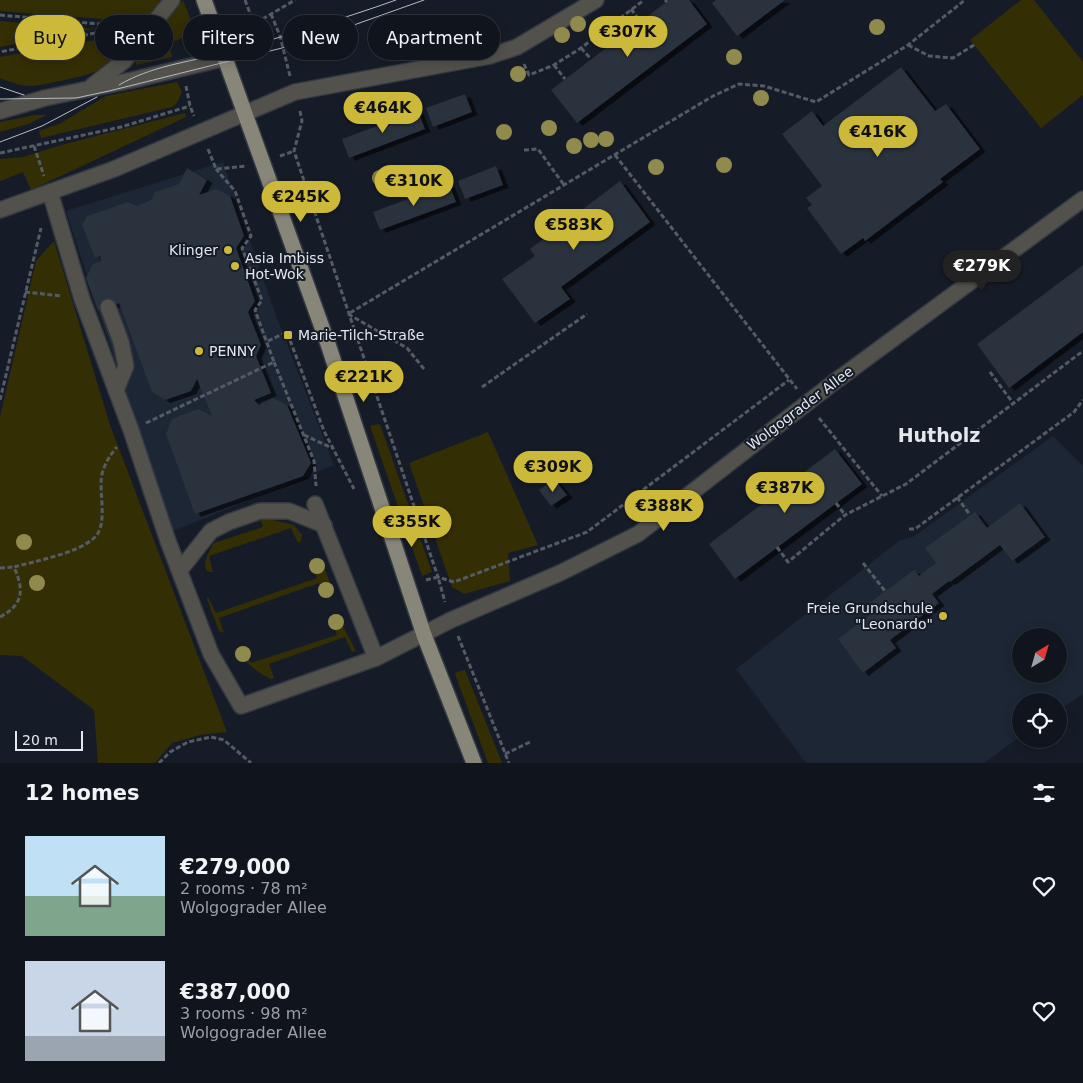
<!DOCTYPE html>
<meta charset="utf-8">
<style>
:root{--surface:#10151d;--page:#191e26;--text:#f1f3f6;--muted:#9c9fa4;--line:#30343b;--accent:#ccb939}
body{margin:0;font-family:"DejaVu Sans",sans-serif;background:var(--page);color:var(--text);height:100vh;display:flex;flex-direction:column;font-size:19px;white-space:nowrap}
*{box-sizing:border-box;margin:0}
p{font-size:16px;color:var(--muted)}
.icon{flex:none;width:28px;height:28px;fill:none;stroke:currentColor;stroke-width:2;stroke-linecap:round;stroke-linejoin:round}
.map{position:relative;height:763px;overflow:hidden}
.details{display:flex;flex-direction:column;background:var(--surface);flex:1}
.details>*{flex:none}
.top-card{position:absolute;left:15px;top:15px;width:500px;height:45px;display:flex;gap:10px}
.needle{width:32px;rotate:37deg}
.fabs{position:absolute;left:1012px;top:628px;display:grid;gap:10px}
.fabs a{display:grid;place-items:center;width:55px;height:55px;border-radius:50%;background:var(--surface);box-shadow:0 2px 12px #0003,0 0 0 1px var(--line);font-size:25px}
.scale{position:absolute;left:15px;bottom:12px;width:68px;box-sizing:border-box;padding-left:5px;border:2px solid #e3e8ef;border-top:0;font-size:14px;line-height:18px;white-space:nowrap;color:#e3e8ef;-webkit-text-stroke:4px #161c27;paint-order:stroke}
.price{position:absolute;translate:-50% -42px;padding:0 11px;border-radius:18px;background:var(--accent);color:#111;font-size:16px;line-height:32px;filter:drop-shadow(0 1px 2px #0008)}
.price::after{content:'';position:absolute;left:50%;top:30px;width:15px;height:11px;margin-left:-8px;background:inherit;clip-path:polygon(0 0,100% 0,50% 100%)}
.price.current{background:#222;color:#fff}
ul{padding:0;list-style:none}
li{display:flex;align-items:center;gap:15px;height:125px;padding:0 25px}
li span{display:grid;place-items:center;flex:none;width:140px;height:100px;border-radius:0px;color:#555}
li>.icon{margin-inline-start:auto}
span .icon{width:60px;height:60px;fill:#fffc;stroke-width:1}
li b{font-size:21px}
h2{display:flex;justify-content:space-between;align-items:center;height:60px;padding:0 25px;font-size:21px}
.pill{padding:0 18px;border-radius:22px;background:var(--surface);box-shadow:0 2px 12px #0003,0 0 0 1px var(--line);font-size:18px;line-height:45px}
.pill.current{background:var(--accent);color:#111}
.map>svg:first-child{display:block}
.built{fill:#1d2635;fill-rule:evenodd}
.green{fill:#342e04}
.building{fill:#2a313c;filter:url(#shadow)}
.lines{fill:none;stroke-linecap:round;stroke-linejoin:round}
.minor-casing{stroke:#333943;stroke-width:18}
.major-casing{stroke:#333943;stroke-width:18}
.path{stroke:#555b64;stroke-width:3;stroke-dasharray:5 2.5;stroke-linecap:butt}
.minor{stroke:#52514b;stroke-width:15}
.major{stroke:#888679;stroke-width:15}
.tram{stroke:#b7bcc4;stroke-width:1}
.tree{fill:#918a4d}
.poi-dot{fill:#ccb939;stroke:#161c27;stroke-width:2}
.labels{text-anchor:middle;stroke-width:4;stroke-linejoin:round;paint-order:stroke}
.poi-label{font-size:14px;fill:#e3e8ef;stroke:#161c27;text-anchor:start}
.street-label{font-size:14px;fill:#e3e8ef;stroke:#161c27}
.district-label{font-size:19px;font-weight:bold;fill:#e3e8ef;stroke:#161c27}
</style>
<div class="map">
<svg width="1083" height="763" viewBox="0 0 1083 763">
<defs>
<filter id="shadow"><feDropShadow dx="5.5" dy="3" stdDeviation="0" flood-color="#0009"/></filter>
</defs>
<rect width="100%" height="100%" fill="#161c27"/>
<g class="built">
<path d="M223 162 274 310 334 465 171 532 66 211Z"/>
<path d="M1053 436 1083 466V694L1059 710V701H1021V736L984 763H806L736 669 900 540 913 537ZM1021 636H1059V674H1021Z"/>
</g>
<g class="green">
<path d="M0 0H160C149 20 120 58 100 69 88 76 73 78 60 81 32 87 27 89 0 78V57L107 38 104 19 0 11Z"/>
<path d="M183 0 196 33 169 43 172 57 136 65 135 60Z"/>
<path d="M1021 0H1034L1083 62V95L1041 128 970 40Z"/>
<path d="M0 21 94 29 0 47Z"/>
<path d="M177 82 182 92 177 103 172 107 41 138 39 131 61 123 106 96Z"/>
<path d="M185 113 186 117 31 190 23 172 0 181V159L23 157 65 144Z"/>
<path d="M35 115H47L28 124 0 132V122Z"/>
<path d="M54 241 110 425 227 732 200 735 172 743 155 763H98L94 710 22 656 0 655V417L36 261Z"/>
<path d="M380 424 432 572 422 576 370 426Z"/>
<path d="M488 432 538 545 508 553 510 581 464 594 452 587 409 463Z"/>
<path d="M260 517 294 525 302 535 301 541 298 543 291 528 209 556 213 572C197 573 209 551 214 543L263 527Z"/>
<path d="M310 559C314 559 316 559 319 561 324 564 330 581 331 587 331 592 329 595 326 598L319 583 219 618 224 633 219 631 207 599 208 597 216 613 317 578Z"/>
<path d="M338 617 356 651 352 652 345 637 269 664 274 678 271 679C260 674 242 661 238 650L244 649 251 663 337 635 331 620Z"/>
<path d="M465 670 502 763H488L455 674 457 672Z"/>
</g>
<g class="building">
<path d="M669 0H689L707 24 577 123 551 90Z"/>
<path d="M716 0H785L737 36 712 3Z"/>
<path d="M901 67 935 111 946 104 980 149 940 179 943 182 865 241 863 238 841 254 807 208 812 205 806 198 822 186 782 134 812 111 823 126Z"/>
<path d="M465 94 472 112 433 127 426 108Z"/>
<path d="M418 111 425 129 349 158 342 139Z"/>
<path d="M496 166 503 185 465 199 458 181Z"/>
<path d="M187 168 207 180 199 195 217 189 230 196 244 236 236 248 255 301 248 312 261 345 256 356 271 393 254 400 259 405 273 398 287 405 311 463 303 476 195 514 166 434 172 419 198 409 212 416 197 379 191 391 165 400 152 392 119 303 98 311 86 278 93 264 101 261 100 256 95 258 82 225 87 216 128 202 137 206 151 200 155 192 179 184Z"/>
<path d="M620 181 650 222 561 287 570 299 535 323 502 279 535 256 530 249Z"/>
<path d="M449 184 456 202 380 230 373 212Z"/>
<path d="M1083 265V332L1009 388 977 344Z"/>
<path d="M835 449 862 484 735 579 709 544Z"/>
<path d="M554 479 567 495 551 506 539 490Z"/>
<path d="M1020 503 1045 537 1012 561 1000 545 950 582 949 581 932 594 939 603 890 640 896 648 863 673 838 639 870 615 864 607 914 570 919 576 936 563 925 548 975 512 987 528Z"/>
</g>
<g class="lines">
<g class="minor-casing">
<g id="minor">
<path d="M92 86 124 61 172 0"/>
<path d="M0 111 45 98 132 80 226 58"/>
<path d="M50 192 82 299 131 430 168 541 211 654 241 706 376 658 451 620 560 573 638 534 833 383 1083 199"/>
<path d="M0 210 114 169 295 92 490 56 517 47 596 0"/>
<path d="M108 307 121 342 126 366 116 390"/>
<path d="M315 504 376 658"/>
<path d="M180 570 211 531 229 522 260 511H289L324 525"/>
</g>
</g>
<g class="major-casing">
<path id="major" d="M204 0 328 344 424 635 474 763"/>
</g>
<g class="path">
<path d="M245 0 254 24"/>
<path d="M665 0 667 2"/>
<path d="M631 9 641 22"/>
<path d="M271 14 280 36 290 76"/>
<path d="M0 15 99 24 100 32 0 52"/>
<path d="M606 29 615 41"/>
<path d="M235 31 254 24 295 0"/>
<path d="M908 45 929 56 953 58 974 45"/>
<path d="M581 48 591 59"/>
<path d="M524 64 529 75 554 65 581 48 644 0"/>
<path d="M554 65 565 79"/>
<path d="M186 86 190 106 194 116"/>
<path d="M300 111 302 121 294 151 438 577 454 582 587 532 789 380"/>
<path d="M34 146 44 176"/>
<path d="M208 149 216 169 246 166"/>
<path d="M524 150 538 149 564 185"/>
<path d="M0 153 121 127 190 106"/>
<path d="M615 155 797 389"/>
<path d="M280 156 294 151"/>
<path d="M25 292 62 296"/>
<path d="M268 341 287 332 324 431 354 489"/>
<path d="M274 362 314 461 316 486"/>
<path d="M424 369 407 348 348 314 713 96 739 84 764 86 816 102 908 45 965 0"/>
<path d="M990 372 1013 403"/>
<path d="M482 387 587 314"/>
<path d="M0 400 41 228"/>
<path d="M819 418 882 496"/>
<path d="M146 423 274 362 255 310 262 300 242 248 251 236 235 191 216 169"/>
<path d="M304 435 332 448"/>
<path d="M957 497 970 515"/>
<path d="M836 503 845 515"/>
<path d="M909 529H915L1074 412 1083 400"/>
<path d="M777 547 788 562 845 515 906 484 1083 351"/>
<path d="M863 563 885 591"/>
<path d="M0 568 14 567"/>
<path d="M426 580 438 577 445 602"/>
<path d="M0 617C24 604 24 590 14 567 36 561 78 553 94 538 109 525 98 491 102 474 105 463 110 455 117 447"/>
<path d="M458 636 509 763"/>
<path d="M505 754 530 742"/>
<path d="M159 763 170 752 188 742 211 737 224 740 251 763"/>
</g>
<use href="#minor" class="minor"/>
<use href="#major" class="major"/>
<g class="tram">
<path d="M119 85C151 66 189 62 224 53 282 37 340 20 396 0"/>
<path d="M0 87 24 95"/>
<path d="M0 99 76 98 109 91 282 48 351 26 424 0"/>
<path d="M0 142 42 126 97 97"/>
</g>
</g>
<g class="tree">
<circle cx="578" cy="24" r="8"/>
<circle cx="877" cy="27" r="8"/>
<circle cx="562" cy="35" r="8"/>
<circle cx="734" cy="57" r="8"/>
<circle cx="518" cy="74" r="8"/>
<circle cx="761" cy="98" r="8"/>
<circle cx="549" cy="128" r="8"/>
<circle cx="504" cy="132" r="8"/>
<circle cx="606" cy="139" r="8"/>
<circle cx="591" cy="140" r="8"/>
<circle cx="574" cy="146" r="8"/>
<circle cx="724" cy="165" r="8"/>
<circle cx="656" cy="167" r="8"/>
<circle cx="380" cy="178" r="8"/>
<circle cx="24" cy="542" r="8"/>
<circle cx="317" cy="566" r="8"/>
<circle cx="37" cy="583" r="8"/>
<circle cx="326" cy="590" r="8"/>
<circle cx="336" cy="622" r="8"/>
<circle cx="243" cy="654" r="8"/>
</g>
<g class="poi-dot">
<circle cx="228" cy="250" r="5"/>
<circle cx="235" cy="266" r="5"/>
<rect x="283" y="330" width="10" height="10" rx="2.5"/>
<circle cx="199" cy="351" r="5"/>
<circle cx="943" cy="616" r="5"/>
</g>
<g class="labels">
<g class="poi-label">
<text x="218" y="255" text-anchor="end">Klinger</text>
<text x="245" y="263">Asia Imbiss<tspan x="245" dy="16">Hot-Wok</tspan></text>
<text x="298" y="340">Marie-Tilch-Straße</text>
<text x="209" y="356">PENNY</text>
<text x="933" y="613" text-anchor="end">Freie Grundschule<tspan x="933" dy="16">"Leonardo"</tspan></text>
</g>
<g class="street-label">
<text transform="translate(800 408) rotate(-37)" y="5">Wolgograder Allee</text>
</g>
<g class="district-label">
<text x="939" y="442">Hutholz</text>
</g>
</g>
</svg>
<div class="fabs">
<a><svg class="needle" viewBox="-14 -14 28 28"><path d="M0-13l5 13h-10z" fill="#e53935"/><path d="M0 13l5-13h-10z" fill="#9c9fa4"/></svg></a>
<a><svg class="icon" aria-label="locate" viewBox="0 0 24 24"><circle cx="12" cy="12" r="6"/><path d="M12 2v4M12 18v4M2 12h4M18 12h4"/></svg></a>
</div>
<div class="scale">20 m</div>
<b class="price" style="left:628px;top:58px">€307K</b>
<b class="price" style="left:383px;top:134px">€464K</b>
<b class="price" style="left:878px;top:158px">€416K</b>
<b class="price" style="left:414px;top:207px">€310K</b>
<b class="price" style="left:301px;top:223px">€245K</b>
<b class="price" style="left:574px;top:251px">€583K</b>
<b class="price current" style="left:982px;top:292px">€279K</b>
<b class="price" style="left:364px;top:403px">€221K</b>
<b class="price" style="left:553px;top:493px">€309K</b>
<b class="price" style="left:785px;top:514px">€387K</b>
<b class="price" style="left:664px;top:532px">€388K</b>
<b class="price" style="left:412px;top:548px">€355K</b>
<div class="top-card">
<a class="pill current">Buy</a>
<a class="pill">Rent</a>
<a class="pill">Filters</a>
<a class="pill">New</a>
<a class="pill">Apartment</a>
</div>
</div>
<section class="details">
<h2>12 homes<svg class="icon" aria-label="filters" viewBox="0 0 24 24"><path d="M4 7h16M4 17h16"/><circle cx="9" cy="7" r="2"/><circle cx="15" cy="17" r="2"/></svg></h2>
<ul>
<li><span style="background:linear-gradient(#bfe0f5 60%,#7fa58c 0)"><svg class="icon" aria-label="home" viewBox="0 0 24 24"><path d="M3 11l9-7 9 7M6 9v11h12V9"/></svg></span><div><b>€279,000</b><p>2 rooms · 78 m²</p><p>Wolgograder Allee</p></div><svg class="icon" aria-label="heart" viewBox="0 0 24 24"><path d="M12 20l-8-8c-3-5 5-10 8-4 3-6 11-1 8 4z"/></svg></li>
<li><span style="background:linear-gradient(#c9d6e8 75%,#9aa5b1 0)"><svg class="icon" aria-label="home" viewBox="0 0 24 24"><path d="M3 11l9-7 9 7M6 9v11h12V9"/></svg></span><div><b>€387,000</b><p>3 rooms · 98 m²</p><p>Wolgograder Allee</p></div><svg class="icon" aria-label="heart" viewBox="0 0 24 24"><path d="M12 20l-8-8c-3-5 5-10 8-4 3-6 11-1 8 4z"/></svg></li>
</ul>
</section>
